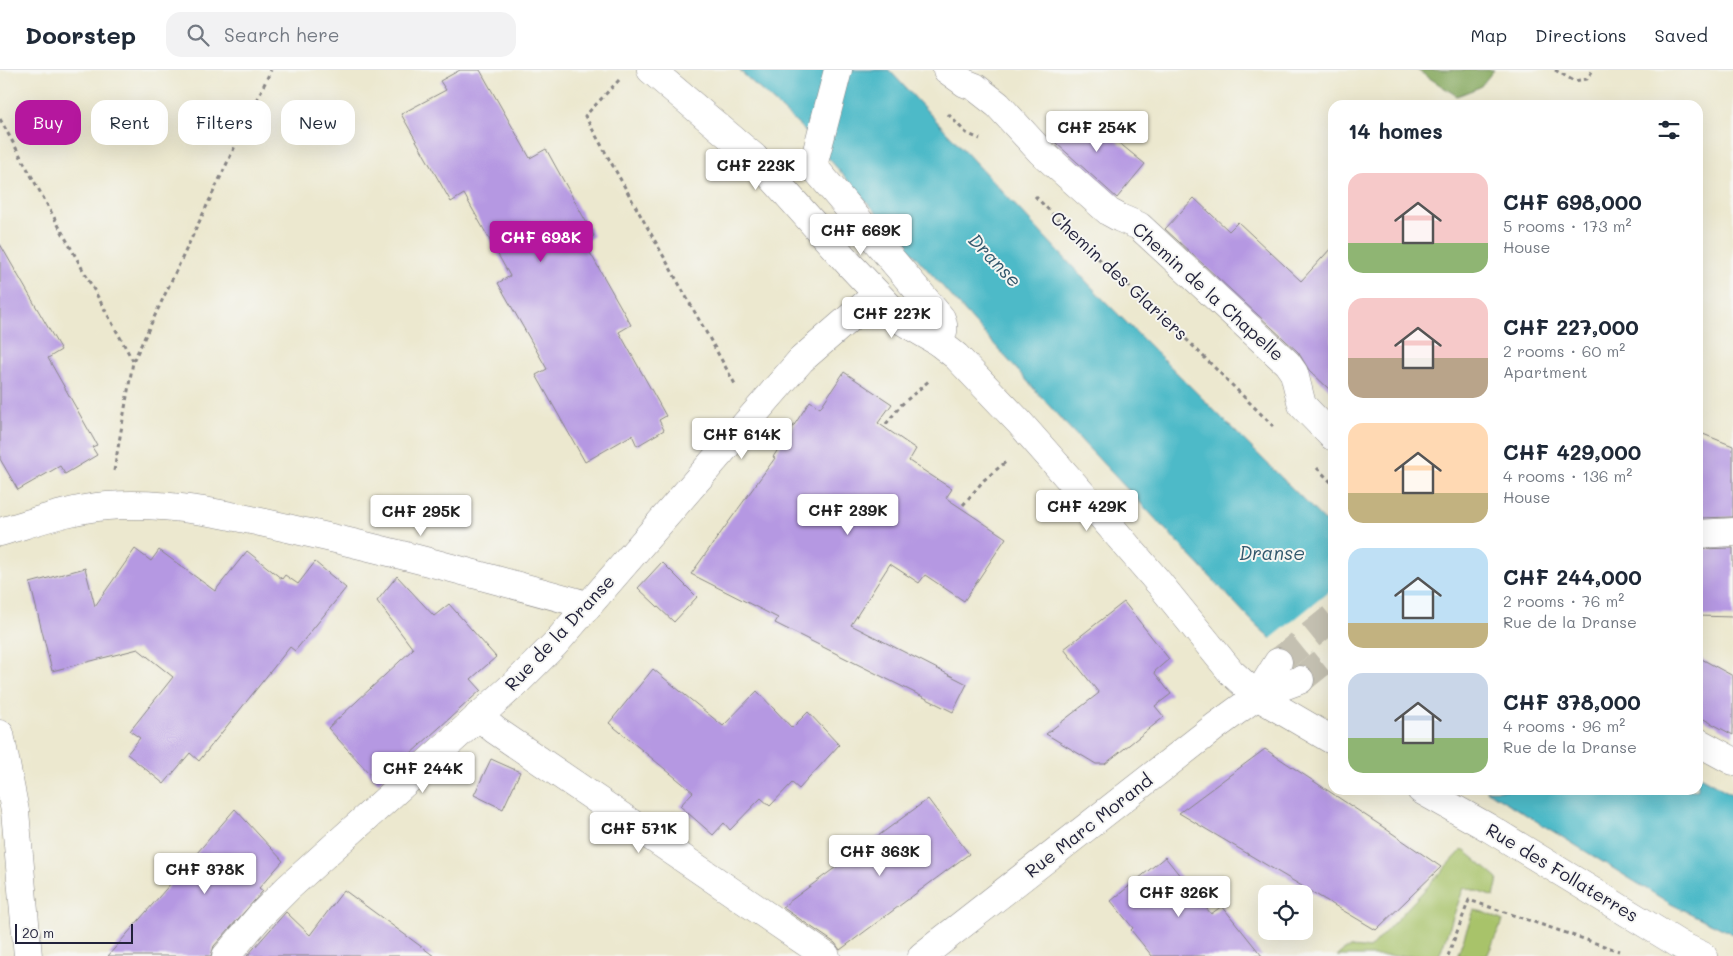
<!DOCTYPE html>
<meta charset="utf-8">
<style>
:root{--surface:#fff;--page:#f2f2f3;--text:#1f2937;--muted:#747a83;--line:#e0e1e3;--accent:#b5179e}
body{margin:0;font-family:Mali,sans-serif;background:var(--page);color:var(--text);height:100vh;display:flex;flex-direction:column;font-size:19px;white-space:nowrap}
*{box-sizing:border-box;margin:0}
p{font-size:16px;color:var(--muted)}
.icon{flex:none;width:28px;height:28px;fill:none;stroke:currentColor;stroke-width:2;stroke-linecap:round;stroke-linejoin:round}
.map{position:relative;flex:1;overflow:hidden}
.drawer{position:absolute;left:1328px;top:30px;width:375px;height:695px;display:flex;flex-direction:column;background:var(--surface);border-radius:15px;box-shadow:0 5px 20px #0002}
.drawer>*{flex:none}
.hud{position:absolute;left:15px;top:30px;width:475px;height:45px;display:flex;gap:10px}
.controls{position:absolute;left:1258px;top:815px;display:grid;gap:10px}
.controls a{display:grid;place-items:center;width:55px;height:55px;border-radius:10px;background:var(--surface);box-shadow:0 5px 20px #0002;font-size:25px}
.scale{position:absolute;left:15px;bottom:12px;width:118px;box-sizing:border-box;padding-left:5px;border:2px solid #22223b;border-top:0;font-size:14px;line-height:18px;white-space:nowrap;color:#22223b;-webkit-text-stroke:4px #f6f6f2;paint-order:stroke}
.price{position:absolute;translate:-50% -42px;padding:0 11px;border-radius:5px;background:#fff;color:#222;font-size:16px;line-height:32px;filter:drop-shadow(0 1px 2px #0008)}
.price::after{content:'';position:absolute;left:50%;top:30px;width:15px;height:11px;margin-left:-8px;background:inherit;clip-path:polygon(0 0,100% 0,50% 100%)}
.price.active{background:var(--accent);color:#fff}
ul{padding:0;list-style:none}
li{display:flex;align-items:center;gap:15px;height:125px;padding:0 20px}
li span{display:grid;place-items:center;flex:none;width:140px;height:100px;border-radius:15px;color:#555}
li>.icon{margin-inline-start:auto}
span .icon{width:60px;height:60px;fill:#fffc;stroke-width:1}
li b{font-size:21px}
h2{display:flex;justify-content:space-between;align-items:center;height:60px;padding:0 20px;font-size:21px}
.pill{padding:0 18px;border-radius:15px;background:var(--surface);box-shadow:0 5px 20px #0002;font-size:18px;line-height:45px}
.pill.active{background:var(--accent);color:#fff}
header{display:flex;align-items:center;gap:30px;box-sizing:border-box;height:70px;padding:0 25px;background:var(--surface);border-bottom:1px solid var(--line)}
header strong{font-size:24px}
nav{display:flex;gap:28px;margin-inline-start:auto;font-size:18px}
.search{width:350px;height:45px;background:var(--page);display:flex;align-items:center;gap:12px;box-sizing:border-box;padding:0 18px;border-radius:15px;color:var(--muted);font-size:19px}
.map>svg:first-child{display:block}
.green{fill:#a8c36a;stroke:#657252}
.forest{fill:#86a95e;stroke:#54664c}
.water{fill:#4dbac8;stroke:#386e82}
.pier{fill:#ece8cf}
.building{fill:#b598e2}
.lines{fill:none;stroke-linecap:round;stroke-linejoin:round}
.minor-tunnel{stroke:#c4c0b1;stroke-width:28;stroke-dasharray:28 14;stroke-linecap:butt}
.minor-casing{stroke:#878585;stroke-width:29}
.path{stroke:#878585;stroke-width:3;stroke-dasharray:4 4;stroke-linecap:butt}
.minor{stroke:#fff;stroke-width:28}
.labels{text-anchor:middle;stroke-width:4;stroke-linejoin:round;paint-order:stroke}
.street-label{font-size:18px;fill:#22223b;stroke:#f6f6f2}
.water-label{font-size:19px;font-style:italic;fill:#31576c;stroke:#f6f6f2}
</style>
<header>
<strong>Doorstep</strong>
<div class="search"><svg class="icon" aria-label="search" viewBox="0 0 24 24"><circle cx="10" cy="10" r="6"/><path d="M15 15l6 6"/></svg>Search here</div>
<nav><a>Map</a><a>Directions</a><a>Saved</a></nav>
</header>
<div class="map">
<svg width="1733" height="886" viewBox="0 0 1733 886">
<rect width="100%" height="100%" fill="#f6f6f2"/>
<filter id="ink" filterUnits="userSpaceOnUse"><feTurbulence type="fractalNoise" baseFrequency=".02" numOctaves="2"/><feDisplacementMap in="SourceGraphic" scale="10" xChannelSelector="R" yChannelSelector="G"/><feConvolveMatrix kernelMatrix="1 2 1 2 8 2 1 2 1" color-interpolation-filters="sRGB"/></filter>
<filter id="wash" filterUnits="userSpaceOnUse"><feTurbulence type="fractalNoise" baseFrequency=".0096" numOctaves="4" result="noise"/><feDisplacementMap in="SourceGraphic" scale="20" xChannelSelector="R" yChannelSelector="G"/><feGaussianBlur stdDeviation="1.12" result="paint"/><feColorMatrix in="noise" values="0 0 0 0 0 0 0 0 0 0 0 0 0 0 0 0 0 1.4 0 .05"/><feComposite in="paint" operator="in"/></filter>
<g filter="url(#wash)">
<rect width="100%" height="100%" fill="#ece8cf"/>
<g class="green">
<path d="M1463 779 1498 809 1494 827 1464 817 1439 886H1337C1348 875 1356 877 1369 879Z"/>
<path d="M1474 840 1484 842 1503 851 1487 886H1457Z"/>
</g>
<path class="forest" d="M1417 0H1494L1480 17 1457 26Z"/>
<g class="water">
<path d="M739 0H889L1100 226 1332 458V618L1296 592 1253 552 1062 350 858 122 804 60Z"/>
<path d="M1698 705 1733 725V864L1671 834 1486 720H1698Z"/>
</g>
<path class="pier" d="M1332 519V616L1329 619 1295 594 1269 570Z"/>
<g id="blocks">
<g class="building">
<path d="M460 0H480L530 88 546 79 594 166 584 172 631 255 619 262 666 346 659 350 664 360 637 376 632 365 585 392 536 305 547 299 498 213 510 206 464 124 451 132 401 44 446 20 440 11Z"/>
<path d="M1068 41 1092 60 1096 54 1145 94 1117 128 1047 65Z"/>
<path d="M1194 128 1229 161 1238 152 1301 211 1332 177V322L1309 300 1298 282 1165 159Z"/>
<path d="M0 174 61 280 48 288 97 375 92 377 97 385 65 404 60 396 18 420 0 389Z"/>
<path d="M844 302 892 334 878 353 916 379 909 391 952 419 946 428 1006 468 964 531 925 505 919 513 890 494 851 555 967 614 953 642 775 553 778 548 691 504 775 388 773 387 810 331 820 338Z"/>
<path d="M1698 362 1733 376V447L1698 448Z"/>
<path d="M1733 478V547L1698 546V479Z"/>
<path d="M135 479 151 491 159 480 215 521 247 481 282 509 285 505 298 514 315 492 346 518 295 581 290 577 199 691 190 683 164 714 127 684 140 668 130 661 173 607 138 579 52 601 30 513 85 498 95 536Z"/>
<path d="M662 492 697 527 674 552 638 518Z"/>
<path d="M397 506 434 546 449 534 496 587 471 609 481 620 378 713 328 658 413 579 377 531Z"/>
<path d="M1124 532 1169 589 1154 602 1171 624 1155 636 1164 647 1105 694H1096L1046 664 1099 623 1064 579Z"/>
<path d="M1698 587 1733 606V665L1698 646Z"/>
<path d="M653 599 723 656 757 621 792 658 808 642 839 675 799 719 792 713 770 736 761 728 730 760 724 753 713 765 680 736 693 722 609 653Z"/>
<path d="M1265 679 1383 757 1441 797 1376 860 1179 743Z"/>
<path d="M491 689 520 702 503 739 474 725Z"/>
<path d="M928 729 969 784 840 880 835 873 782 837Z"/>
<path d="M235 739 283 791 259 818 263 821 214 876 211 886H108Z"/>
<path d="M1165 787 1211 844 1222 836 1262 886H1152L1131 860 1133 858 1111 831Z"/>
<path d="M344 820 434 886H247L286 842 310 865Z"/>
</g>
</g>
</g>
<g filter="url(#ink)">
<use href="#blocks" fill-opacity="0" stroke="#878585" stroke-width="1"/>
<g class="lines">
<g class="minor-tunnel">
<path d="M1278 592 1332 548"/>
<path d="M1300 610 1332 584"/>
</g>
<g class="minor-casing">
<g id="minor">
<path d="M651 0 754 87 851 196 904 252 938 272 956 286 1019 352 1085 427 1159 513 1231 602 1257 626 1332 670"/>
<path d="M838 0 813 96 941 248C945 258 944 263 938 272"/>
<path d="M947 0 965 13 975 17 998 35 1041 82 1109 142 1120 148 1139 156 1287 293 1294 303 1302 335 1332 366"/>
<path d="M0 462C35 452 70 439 107 436 174 431 239 447 305 462 400 483 493 509 587 535"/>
<path d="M1698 464 1733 462"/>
<path d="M1257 626 1278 592"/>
<path d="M478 646 495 660 826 886"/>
<path d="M0 664 15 741 28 886"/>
<path d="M1698 672 1733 691"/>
<path d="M1421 720 1489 758 1682 876 1703 886"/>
<path d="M226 886 260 846 288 818 518 611 555 574 801 290 877 224"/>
<path d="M922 886 1216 656 1257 626 1300 610"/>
</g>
</g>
<g class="path">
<path d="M1555 0 1574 11 1587 9 1593 0"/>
<path d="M619 10 585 46 735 314"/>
<path d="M948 44 966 63 980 69"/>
<path d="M0 49 133 291"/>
<path d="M1035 126 1075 167 1174 257 1273 356"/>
<path d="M886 354 901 335 931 309"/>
<path d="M1317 398 1332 413"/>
<path d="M114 401 133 292 271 0"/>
<path d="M963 435 984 410 1008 390"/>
<path d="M1448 886 1469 830 1619 881"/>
</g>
<use href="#minor" class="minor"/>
</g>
</g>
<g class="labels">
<g class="street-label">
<text transform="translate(1119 206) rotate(43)" y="6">Chemin des Glariers</text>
<text transform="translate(1208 222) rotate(42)" y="6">Chemin de la Chapelle</text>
<text transform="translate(560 563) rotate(-47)" y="6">Rue de la Dranse</text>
<text transform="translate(1089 756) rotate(-38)" y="6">Rue Marc Morand</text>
<text transform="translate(1562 803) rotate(31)" y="6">Rue des Follaterres</text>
</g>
<g class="water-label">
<text transform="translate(995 190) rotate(46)" y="7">Dranse</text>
<text x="1272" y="490">Dranse</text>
</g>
</g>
</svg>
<div class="controls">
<a><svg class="icon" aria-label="locate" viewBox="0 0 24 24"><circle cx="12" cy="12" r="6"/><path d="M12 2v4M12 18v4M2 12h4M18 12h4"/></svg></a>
</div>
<div class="scale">20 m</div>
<b class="price" style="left:1097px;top:83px">CHF 254K</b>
<b class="price" style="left:756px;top:121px">CHF 223K</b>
<b class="price" style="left:861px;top:186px">CHF 669K</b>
<b class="price active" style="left:541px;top:193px">CHF 698K</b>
<b class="price" style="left:892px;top:269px">CHF 227K</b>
<b class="price" style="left:742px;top:390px">CHF 614K</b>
<b class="price" style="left:1087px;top:462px">CHF 429K</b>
<b class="price" style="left:848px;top:466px">CHF 239K</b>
<b class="price" style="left:421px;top:467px">CHF 295K</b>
<b class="price" style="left:423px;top:724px">CHF 244K</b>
<b class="price" style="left:639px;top:784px">CHF 571K</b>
<b class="price" style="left:880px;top:807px">CHF 363K</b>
<b class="price" style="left:205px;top:825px">CHF 378K</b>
<b class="price" style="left:1179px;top:848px">CHF 326K</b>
<div class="hud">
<a class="pill active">Buy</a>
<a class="pill">Rent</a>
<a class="pill">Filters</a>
<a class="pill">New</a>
</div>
<section class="drawer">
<h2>14 homes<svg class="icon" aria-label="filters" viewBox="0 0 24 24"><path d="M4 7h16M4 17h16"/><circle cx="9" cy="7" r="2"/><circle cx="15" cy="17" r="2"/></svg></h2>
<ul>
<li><span style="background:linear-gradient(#f6c9c9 70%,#8fb573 0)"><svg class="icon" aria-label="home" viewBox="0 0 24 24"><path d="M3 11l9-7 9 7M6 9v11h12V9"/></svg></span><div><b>CHF 698,000</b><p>5 rooms · 173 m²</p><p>House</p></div></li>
<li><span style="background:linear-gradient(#f6c9c9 60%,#b9a48a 0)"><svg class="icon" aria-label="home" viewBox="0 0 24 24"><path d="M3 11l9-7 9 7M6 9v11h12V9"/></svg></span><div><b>CHF 227,000</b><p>2 rooms · 60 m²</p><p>Apartment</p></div></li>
<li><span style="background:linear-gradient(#ffd9b3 70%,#c2b280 0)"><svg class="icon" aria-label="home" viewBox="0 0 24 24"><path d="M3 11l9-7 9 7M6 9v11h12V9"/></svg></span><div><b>CHF 429,000</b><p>4 rooms · 136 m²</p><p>House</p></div></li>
<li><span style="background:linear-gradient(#bfe0f5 75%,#c2b280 0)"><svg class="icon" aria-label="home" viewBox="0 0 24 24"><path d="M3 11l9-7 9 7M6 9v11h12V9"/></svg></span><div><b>CHF 244,000</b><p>2 rooms · 76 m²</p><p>Rue de la Dranse</p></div></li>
<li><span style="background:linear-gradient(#c9d6e8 65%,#8fb573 0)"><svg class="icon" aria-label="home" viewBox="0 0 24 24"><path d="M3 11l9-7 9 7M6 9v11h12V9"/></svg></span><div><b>CHF 378,000</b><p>4 rooms · 96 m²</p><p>Rue de la Dranse</p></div></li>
</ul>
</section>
</div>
